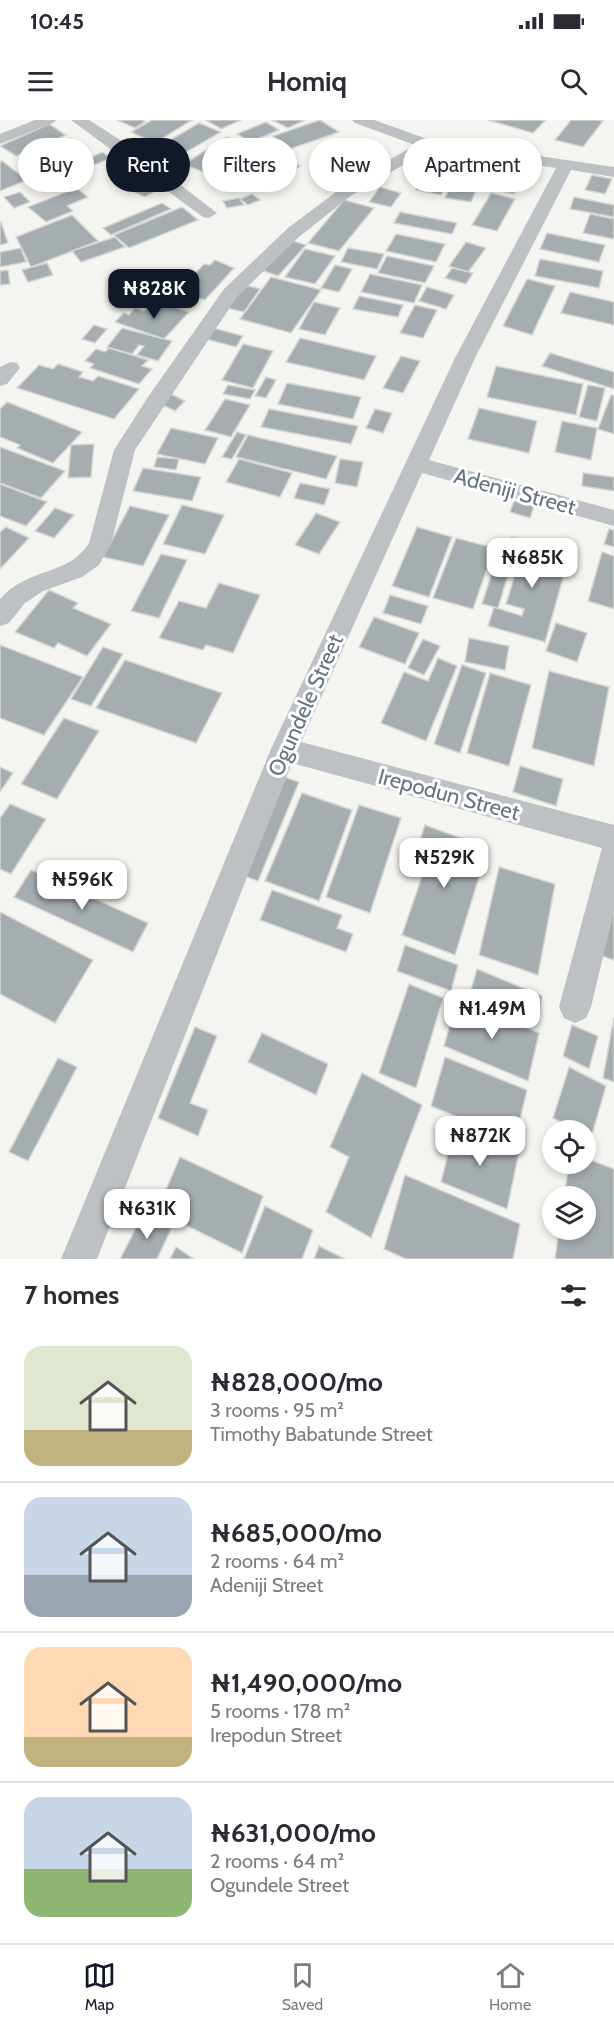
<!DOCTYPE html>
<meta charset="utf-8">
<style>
:root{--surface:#fff;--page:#f7f7f7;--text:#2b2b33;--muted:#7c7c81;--line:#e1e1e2;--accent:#111827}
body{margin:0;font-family:Cabin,sans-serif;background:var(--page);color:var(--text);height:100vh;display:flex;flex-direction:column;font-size:22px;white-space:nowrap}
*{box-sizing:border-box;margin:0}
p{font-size:20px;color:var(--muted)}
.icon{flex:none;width:33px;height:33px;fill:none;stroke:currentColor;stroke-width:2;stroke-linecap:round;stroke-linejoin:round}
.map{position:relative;height:1139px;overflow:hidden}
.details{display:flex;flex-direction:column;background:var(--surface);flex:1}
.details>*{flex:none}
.guide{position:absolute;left:18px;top:18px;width:579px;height:54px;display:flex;gap:12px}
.controls{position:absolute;left:542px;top:1000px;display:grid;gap:12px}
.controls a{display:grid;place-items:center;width:54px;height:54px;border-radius:50%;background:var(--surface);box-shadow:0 3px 9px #0003;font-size:30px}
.price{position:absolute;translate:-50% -51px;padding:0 14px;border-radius:12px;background:#fff;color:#222;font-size:20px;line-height:39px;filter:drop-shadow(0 2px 3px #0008)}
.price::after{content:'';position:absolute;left:50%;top:36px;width:18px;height:14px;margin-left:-9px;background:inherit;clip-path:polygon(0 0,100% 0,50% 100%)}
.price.on{background:var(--accent);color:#fff}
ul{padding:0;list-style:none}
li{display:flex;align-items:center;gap:18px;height:150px;padding:0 24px}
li+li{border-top:2px solid var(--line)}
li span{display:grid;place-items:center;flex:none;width:168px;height:120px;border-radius:18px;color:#555}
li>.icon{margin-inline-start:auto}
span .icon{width:72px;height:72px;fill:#fffc;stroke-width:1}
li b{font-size:26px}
h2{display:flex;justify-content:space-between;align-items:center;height:72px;padding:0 24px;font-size:26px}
.chip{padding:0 21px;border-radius:27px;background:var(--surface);box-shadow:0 3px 9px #0003;font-size:21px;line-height:54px}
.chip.on{background:var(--accent);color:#fff}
.status{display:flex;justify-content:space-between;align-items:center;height:42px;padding:0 30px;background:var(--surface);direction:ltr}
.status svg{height:16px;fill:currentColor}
header{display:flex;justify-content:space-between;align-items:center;height:78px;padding:0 24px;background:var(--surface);font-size:27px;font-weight:700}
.tabs{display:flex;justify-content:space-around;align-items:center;height:84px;border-top:2px solid var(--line);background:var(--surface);font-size:16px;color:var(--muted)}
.tabs a{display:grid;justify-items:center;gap:3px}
.tabs .on{color:var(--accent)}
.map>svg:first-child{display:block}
.building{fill:#a5adb1;stroke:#d5d5d3;stroke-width:1.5}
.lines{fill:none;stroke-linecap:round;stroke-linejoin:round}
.minor{fill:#bdc1c4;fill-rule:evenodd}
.labels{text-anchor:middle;stroke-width:6;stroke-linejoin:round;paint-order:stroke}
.street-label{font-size:22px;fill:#657480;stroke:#fff}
</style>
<div class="status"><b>10:45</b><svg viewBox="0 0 49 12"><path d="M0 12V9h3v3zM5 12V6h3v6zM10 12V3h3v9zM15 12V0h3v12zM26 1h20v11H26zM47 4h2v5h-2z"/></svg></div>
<header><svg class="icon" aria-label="menu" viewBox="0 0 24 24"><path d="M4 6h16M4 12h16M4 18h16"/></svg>Homiq<svg class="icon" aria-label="search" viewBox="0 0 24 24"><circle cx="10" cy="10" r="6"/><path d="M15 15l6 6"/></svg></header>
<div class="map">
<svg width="614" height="1139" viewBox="0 0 614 1139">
<rect width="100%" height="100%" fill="#f4f4f0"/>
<g class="building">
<path d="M117 0H142L145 2 135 8Z"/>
<path d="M152 0H192L155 23 131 12Z"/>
<path d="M206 0H241L221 9Z"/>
<path d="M272 0H305L288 8Z"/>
<path d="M320 0 339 12 290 29 273 16Z"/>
<path d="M488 0H540L545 1 533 13Z"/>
<path d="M571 0H598L603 1 583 27 555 20Z"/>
<path d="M266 2 279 10 250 22 237 14Z"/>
<path d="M199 3 221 12 181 35 160 26Z"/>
<path d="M49 4 66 15 16 36 0 26Z"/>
<path d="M227 17 248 26 205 53 184 44Z"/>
<path d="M70 18 86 28 83 30 88 32 73 39 67 36 36 50 20 40Z"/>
<path d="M250 26 274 35 243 56 248 58 236 67 206 54Z"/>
<path d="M102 32 111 38 94 45 85 40Z"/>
<path d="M283 39 300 46 270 67 250 61Z"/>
<path d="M433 39 457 44 441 75 416 70Z"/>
<path d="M2 41 27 60 0 71V42Z"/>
<path d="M507 42 536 48 529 62 500 55Z"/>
<path d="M460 45 485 49 471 82 445 78Z"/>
<path d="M592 55 612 59 605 74 585 70Z"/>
<path d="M500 57 520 62 514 74 493 69Z"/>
<path d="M144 64 156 71 145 77 132 71Z"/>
<path d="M380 67 401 73 391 87 369 82Z"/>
<path d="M76 68 88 77 67 86 73 91 46 102 28 87Z"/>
<path d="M20 72 30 82 14 88 4 77Z"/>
<path d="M491 73 515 79 497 111 472 105Z"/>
<path d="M252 74 260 80 248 85 240 79Z"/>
<path d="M574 77 614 85V97L570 89Z"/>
<path d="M239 78 244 85 227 88 223 81Z"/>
<path d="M344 80 374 88 339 131 308 123Z"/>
<path d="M162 83 171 89 111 115 103 108Z"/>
<path d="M182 87 198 100 129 128 114 115Z"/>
<path d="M400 92 457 103 452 114 394 103Z"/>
<path d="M590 94 614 99V119L583 113Z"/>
<path d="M72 95 98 121 31 147 16 117Z"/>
<path d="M1 102 8 123 0 125V103Z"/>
<path d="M547 113 605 125 599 142 540 129Z"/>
<path d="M396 114 445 124 436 142 386 131Z"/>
<path d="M115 117 125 127 81 142 72 131Z"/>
<path d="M290 120 306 125 278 156 261 150Z"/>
<path d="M466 122 486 128 468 152 449 146Z"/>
<path d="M21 128 26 142 0 147V132Z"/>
<path d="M348 128 384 134 377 149 341 142Z"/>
<path d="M305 129 335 136 315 164 285 157Z"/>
<path d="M387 136 434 146 425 163 378 153Z"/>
<path d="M540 139 603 151 599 168 535 156Z"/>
<path d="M215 140 234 148 205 180 178 172 204 144 210 145Z"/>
<path d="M47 143 53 155 28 162 22 150Z"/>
<path d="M335 145 352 149 339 172 321 168Z"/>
<path d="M452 148 473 153 466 164 445 158Z"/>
<path d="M8 150 10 164 0 165V151Z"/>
<path d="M370 154 422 165 414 183 361 172Z"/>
<path d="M271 157 321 170 291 213 240 199Z"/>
<path d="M527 159 555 166 532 215 503 206Z"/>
<path d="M244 165 260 169 244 192 227 188Z"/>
<path d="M427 167 454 175 446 189 419 181Z"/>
<path d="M570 172 614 182V205L561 193Z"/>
<path d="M359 176 403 185 398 197 353 189Z"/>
<path d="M158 182 189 192 164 219 115 202 124 193 129 195 135 188 144 191Z"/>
<path d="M314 182 340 188 325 215 299 209Z"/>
<path d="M415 185 437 190 423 218 400 213Z"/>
<path d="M94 205 107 209 95 223 82 219Z"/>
<path d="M122 208 172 221 158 241 137 235 144 226 139 225 132 234 107 227Z"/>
<path d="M213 208 243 216 236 227 206 219Z"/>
<path d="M300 218 376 236 364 260 286 242Z"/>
<path d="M243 224 273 231 253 268 222 260Z"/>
<path d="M109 228 148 240 142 246 152 249 139 264 90 248 94 244 85 241 96 229 105 232Z"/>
<path d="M550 233 614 252V269L542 246Z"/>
<path d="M401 236 420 241 403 273 383 268Z"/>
<path d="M58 244 83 252 79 257 93 261 98 256 139 269 114 299 17 268 39 245 53 249Z"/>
<path d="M496 246 583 264 576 295 487 277Z"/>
<path d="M266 257 276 260 266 278 255 276Z"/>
<path d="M287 263 361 277 353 299 278 284Z"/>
<path d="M228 265 255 270 250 279 223 274Z"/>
<path d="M588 265 605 268 597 301 579 297Z"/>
<path d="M171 274 185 281 175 291 161 284Z"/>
<path d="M611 275 614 276V314L598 309Z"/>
<path d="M225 279 250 285 231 317 205 310Z"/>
<path d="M7 282 40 295 82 312 53 343 17 328 20 325 0 317V289Z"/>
<path d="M479 288 537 301 529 333 468 319Z"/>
<path d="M269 289 358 306 351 324 261 307Z"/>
<path d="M375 289 392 293 383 313 366 308Z"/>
<path d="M562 301 597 308 591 340 555 332Z"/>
<path d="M171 308 218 318 205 344 157 334Z"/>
<path d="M237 312 246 315 232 339 222 337Z"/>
<path d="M248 315 337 336 326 359 236 337Z"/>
<path d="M94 324 91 357 68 358 71 325Z"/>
<path d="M0 327 65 351 41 378 0 363Z"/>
<path d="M157 337 179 339 176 350 154 347Z"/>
<path d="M239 339 292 353 280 377 226 362Z"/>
<path d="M340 339 363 342 357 367 335 363Z"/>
<path d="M143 348 201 357 192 381 133 371Z"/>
<path d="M583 353 614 357V371L582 366Z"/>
<path d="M300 363 330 369 324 385 294 378Z"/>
<path d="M0 364 47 382 26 406 0 396Z"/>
<path d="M514 381 534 386 530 398 510 392Z"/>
<path d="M182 385 224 395 205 434 163 424Z"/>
<path d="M130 386 169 395 143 446 103 437Z"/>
<path d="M55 388 74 395 54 418 35 411Z"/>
<path d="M316 393 340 402 319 434 295 425Z"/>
<path d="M6 407 29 418 0 449V412Z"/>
<path d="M417 407 452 417 429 477 392 466Z"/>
<path d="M609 409 614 410V427L604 424Z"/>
<path d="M512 417 570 433 545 522 488 506 494 487 522 496 524 489 506 484 519 442 505 438Z"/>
<path d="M456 418 494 428 473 489 433 478Z"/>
<path d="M602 432 614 436V489L588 481Z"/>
<path d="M161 434 187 440 159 498 131 491Z"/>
<path d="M495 444 510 448 498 488 482 484Z"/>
<path d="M219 463 260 475 233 533 206 525 203 530 159 518 179 481 206 488Z"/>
<path d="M49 470 78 483 73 488 111 504 87 536 58 523 54 528 15 512Z"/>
<path d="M390 475 428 486 421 504 383 493Z"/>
<path d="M374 497 419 513 405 544 359 527Z"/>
<path d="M556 503 587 513 577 542 546 531Z"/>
<path d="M469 518 509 526 505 550 465 542Z"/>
<path d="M423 519 440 526 424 555 408 548Z"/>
<path d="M0 525 83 557 44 615 0 598Z"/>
<path d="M103 527 123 534 91 586 71 579Z"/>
<path d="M438 538 457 546 426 621 381 603 404 552 428 561Z"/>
<path d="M125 540 222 573 196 623 96 588Z"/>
<path d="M462 545 486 553 460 633 434 624Z"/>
<path d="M549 551 609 567 594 646 532 628Z"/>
<path d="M490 553 531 565 509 646 467 633Z"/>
<path d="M64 598 99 611 57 679 21 664Z"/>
<path d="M520 646 563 659 556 686 513 672Z"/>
<path d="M0 647 13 653 0 672Z"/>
<path d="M281 656 299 662 258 761 239 754Z"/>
<path d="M302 673 352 690 319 781 265 761Z"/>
<path d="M10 684 46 699 11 754 0 749V698Z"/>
<path d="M359 685 401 698 370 793 326 777Z"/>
<path d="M425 705 488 728 455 835 402 815 429 736 416 732Z"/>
<path d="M499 747 555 764 538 855 479 835Z"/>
<path d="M31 750 148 803 133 832 14 777Z"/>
<path d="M272 770 342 795 337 808 353 814 346 832 260 800Z"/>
<path d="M614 774V840L602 836Z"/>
<path d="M0 792 93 840 55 903 0 874Z"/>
<path d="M405 825 458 845 451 871 397 851Z"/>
<path d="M477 849 542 876 537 897 471 870Z"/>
<path d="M409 864 443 878 416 968 379 953Z"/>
<path d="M457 880 539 913 528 961 444 926Z"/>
<path d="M614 897V962L603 958Z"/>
<path d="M572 905 598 916 589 949 563 936Z"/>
<path d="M195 907 217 916 190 983 208 990 198 1016 158 998Z"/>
<path d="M262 913 328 944 316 975 248 942Z"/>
<path d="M445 937 527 970 515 1021 431 986Z"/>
<path d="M58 938 77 947 28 1041 9 1032Z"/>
<path d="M569 947 606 966 591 1018 585 1015V1011H578L553 998Z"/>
<path d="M362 953 422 985 371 1118 326 1092 349 1037 330 1027Z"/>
<path d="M455 1006 519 1032 507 1089 441 1062Z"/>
<path d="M180 1037 263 1076 242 1133 157 1091Z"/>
<path d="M585 1038 614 1049V1139H555L559 1110H585V1077H564L569 1044H585Z"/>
<path d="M405 1055 520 1104 513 1139H406L384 1129Z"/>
<path d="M265 1086 313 1110 302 1139H244Z"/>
<path d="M144 1093 171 1109 157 1139H120Z"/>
<path d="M319 1126 345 1139H314Z"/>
<path d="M176 1127 194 1139H170Z"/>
</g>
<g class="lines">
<g class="minor">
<path d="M35 0H56L53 3 0 24V14Z"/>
<path d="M71 0H89L131 27 217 93 209 98 203 97Z"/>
<path d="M352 0H374L430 20 614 47V57L571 50 475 238 429 340 614 390V406L422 353 301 622 614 705V791L591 887 586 898 575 903 564 898 559 887 602 728 292 643 97 1139H61L271 629 455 238 556 48 430 29 352 75 300 116 237 177 135 330 111 424 99 445 82 457 43 471 25 483 9 503 0 506V479C28 447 69 456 89 423L114 330 148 277 224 169 288 108 340 69 415 25 355 3Z"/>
<path d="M10 242 17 243 20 248 7 264 0 266V247Z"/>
</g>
</g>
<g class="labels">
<g class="street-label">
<text transform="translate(515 371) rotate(15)" y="8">Adeniji Street</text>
<text transform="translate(305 585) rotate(-66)" y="8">Ogundele Street</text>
<text transform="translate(449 674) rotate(15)" y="8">Irepodun Street</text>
</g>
</g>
</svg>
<div class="controls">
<a><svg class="icon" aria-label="locate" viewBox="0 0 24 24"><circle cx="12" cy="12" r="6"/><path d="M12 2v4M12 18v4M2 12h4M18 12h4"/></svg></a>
<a><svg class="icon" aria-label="layers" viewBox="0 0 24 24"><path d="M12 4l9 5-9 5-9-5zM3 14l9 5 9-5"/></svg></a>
</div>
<b class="price on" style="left:154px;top:200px">₦828K</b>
<b class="price" style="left:532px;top:469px">₦685K</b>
<b class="price" style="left:444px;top:769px">₦529K</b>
<b class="price" style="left:82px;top:791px">₦596K</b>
<b class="price" style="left:492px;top:920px">₦1.49M</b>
<b class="price" style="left:480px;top:1047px">₦872K</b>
<b class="price" style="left:147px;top:1120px">₦631K</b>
<div class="guide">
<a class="chip">Buy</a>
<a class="chip on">Rent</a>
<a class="chip">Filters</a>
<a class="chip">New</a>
<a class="chip">Apartment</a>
</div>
</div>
<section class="details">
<h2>7 homes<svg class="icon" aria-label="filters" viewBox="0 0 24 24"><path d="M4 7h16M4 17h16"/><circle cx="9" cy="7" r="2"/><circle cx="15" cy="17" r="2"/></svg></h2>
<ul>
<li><span style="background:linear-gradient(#dfe7d0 70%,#c2b280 0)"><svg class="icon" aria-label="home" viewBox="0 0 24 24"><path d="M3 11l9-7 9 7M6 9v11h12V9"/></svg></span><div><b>₦828,000/mo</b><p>3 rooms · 95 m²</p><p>Timothy Babatunde Street</p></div></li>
<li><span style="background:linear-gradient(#c9d6e8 65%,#9aa5b1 0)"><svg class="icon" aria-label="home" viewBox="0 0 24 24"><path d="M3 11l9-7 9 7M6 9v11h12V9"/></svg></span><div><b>₦685,000/mo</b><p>2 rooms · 64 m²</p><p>Adeniji Street</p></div></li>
<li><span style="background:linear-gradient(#ffd9b3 75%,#c2b280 0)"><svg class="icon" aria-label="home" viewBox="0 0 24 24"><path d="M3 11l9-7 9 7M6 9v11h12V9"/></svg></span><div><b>₦1,490,000/mo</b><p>5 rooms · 178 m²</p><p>Irepodun Street</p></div></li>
<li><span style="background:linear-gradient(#c9d6e8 60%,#8fb573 0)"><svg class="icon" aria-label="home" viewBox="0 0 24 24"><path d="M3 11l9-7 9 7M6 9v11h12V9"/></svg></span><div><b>₦631,000/mo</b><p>2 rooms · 64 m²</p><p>Ogundele Street</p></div></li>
</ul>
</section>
<nav class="tabs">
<a class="on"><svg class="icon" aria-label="map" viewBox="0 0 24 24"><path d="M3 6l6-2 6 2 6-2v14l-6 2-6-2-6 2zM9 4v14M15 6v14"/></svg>Map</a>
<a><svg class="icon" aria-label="saved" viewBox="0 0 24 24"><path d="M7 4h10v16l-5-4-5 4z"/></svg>Saved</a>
<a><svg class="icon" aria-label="home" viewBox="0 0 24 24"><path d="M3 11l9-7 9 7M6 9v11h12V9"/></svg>Home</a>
</nav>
